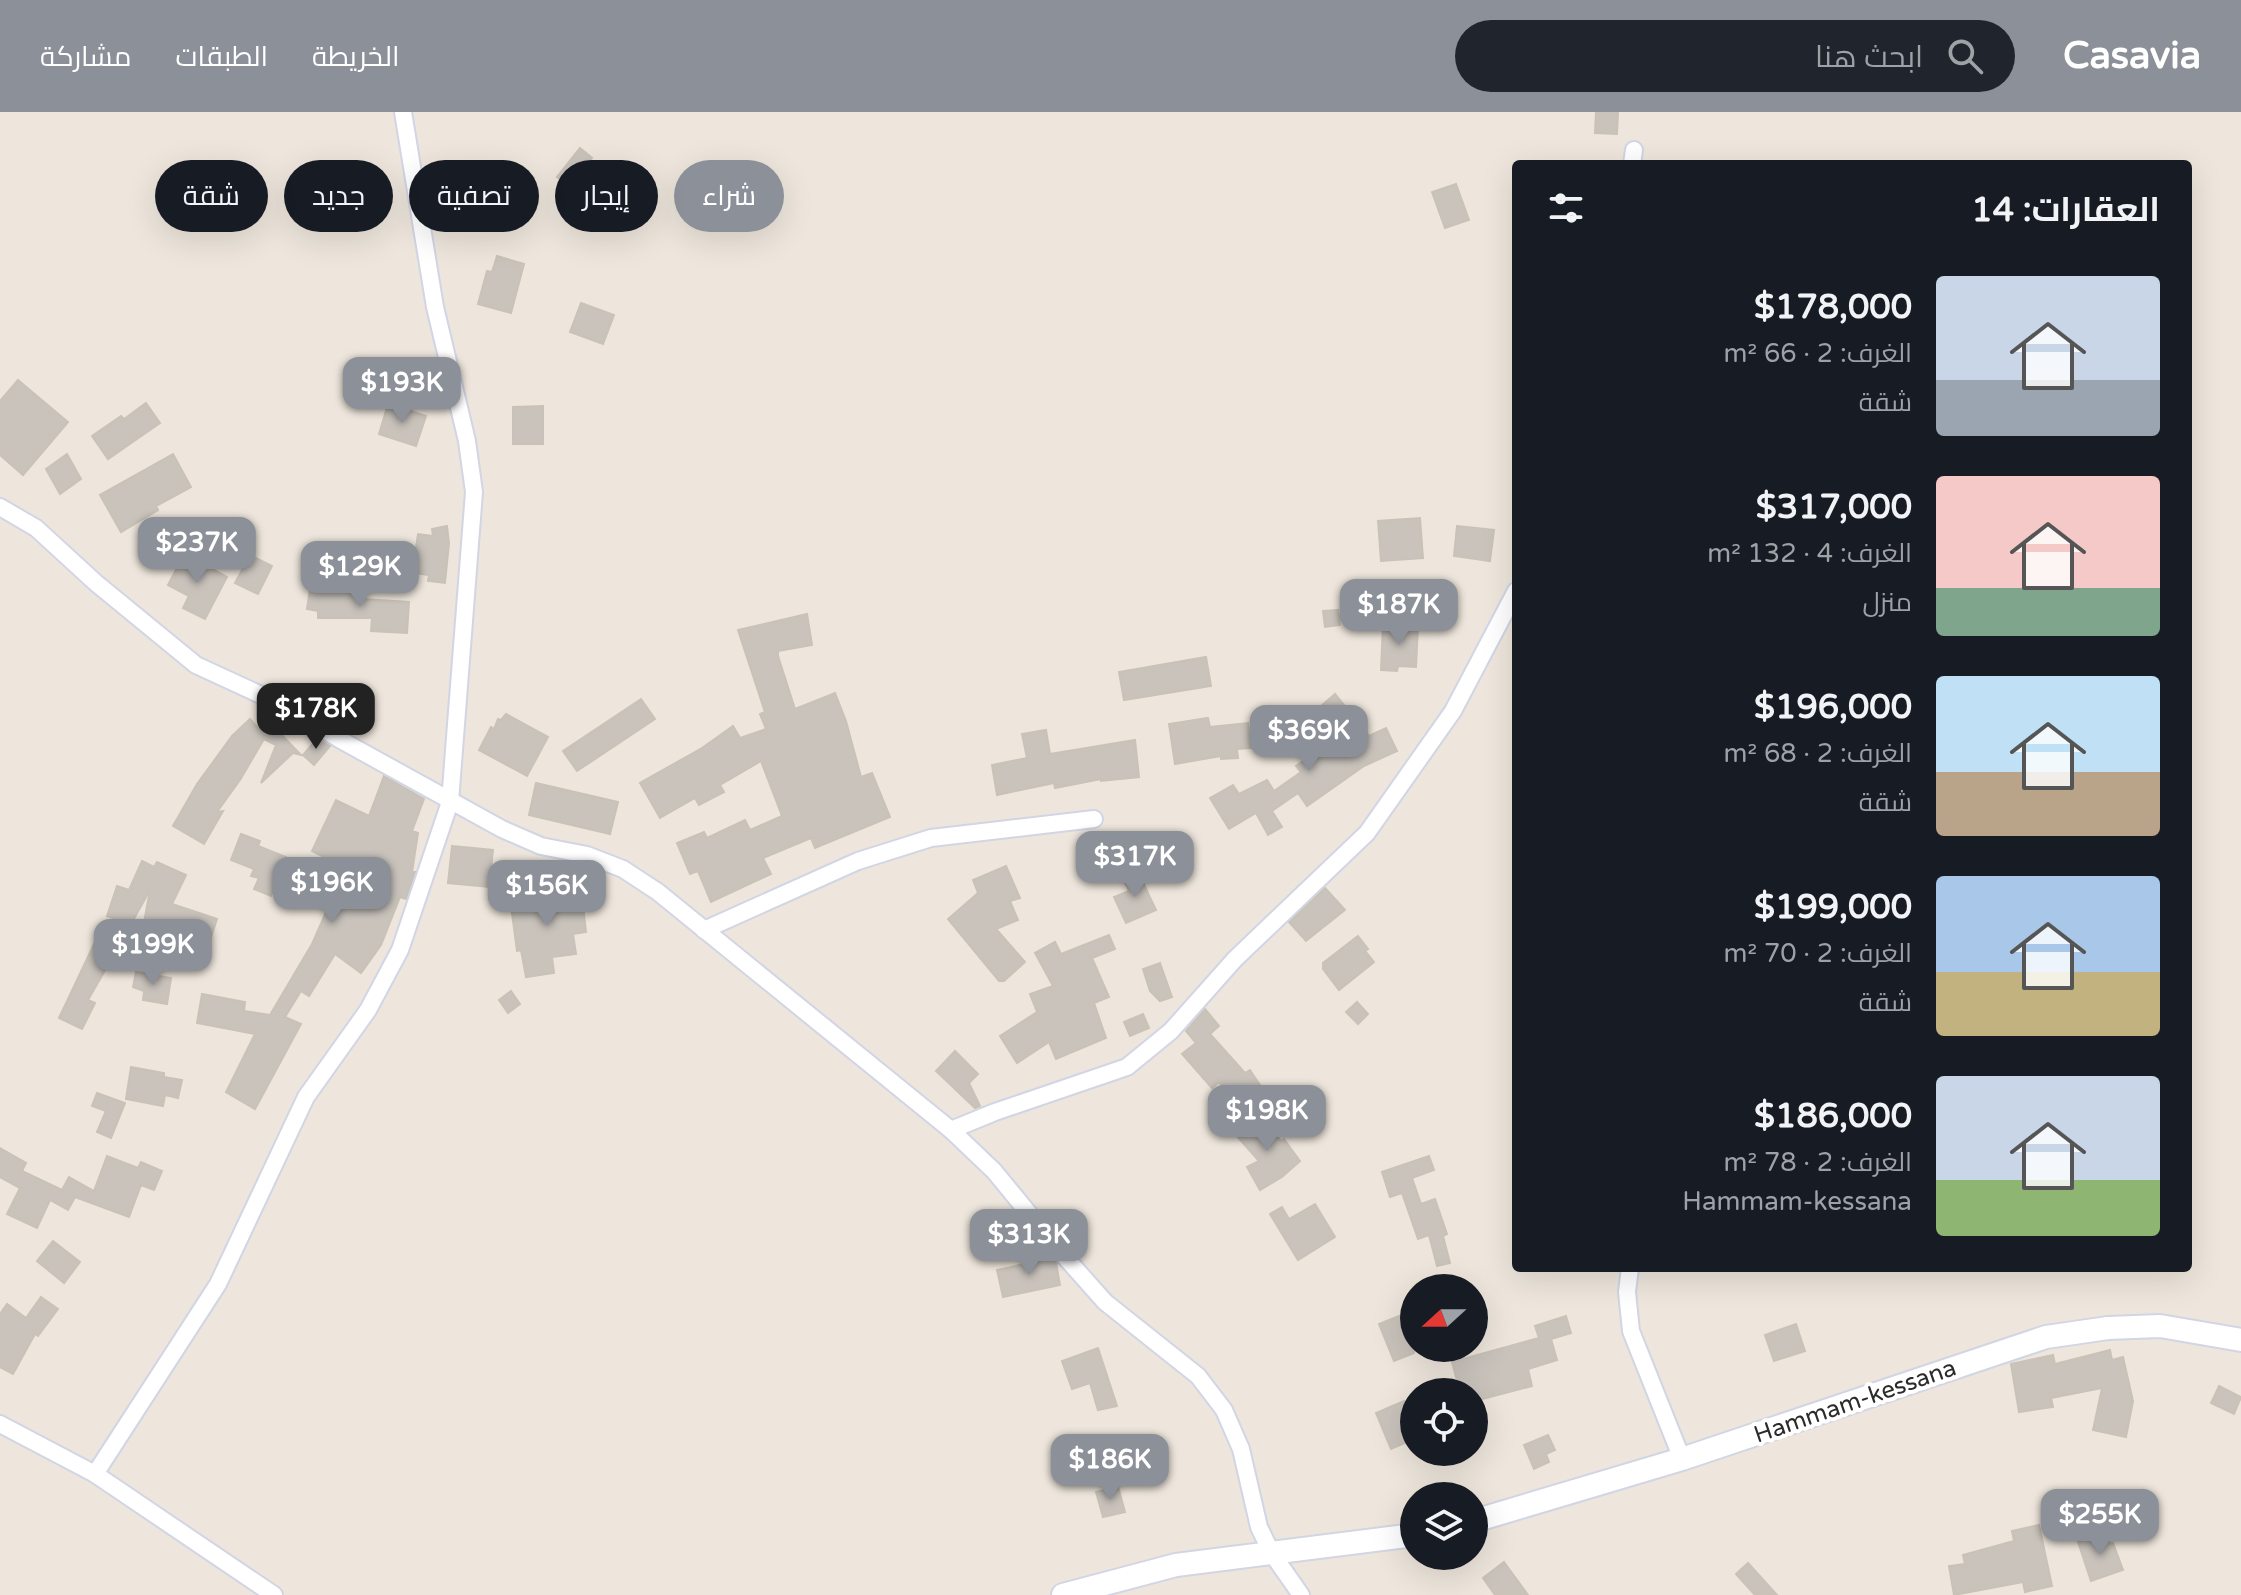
<!DOCTYPE html>
<html lang="ar">
<meta charset="utf-8">
<style>
:root{--surface:#171b24;--page:#20242c;--text:#f1f3f6;--muted:#9ea1a6;--accent:#8c9099}
body{margin:0;font-family:"Varela Round",Cairo,sans-serif;background:var(--page);color:var(--text);direction:rtl;height:100vh;display:flex;flex-direction:column;font-size:30px;white-space:nowrap}
*{box-sizing:border-box;margin:0}
p{font-size:26px;color:var(--muted)}
.icon{flex:none;width:44px;height:44px;fill:none;stroke:currentColor;stroke-width:2;stroke-linecap:round;stroke-linejoin:round}
.map{position:relative;flex:1;overflow:hidden;direction:ltr}
.drawer{position:absolute;left:1512px;top:48px;width:680px;height:1112px;display:flex;flex-direction:column;background:var(--surface);border-radius:8px;box-shadow:0 8px 32px #0002;direction:rtl}
.drawer>*{flex:none}
.banner{position:absolute;left:24px;top:48px;width:760px;height:72px;direction:rtl;display:flex;gap:16px}
.needle{width:52px;rotate:249deg}
.buttons{position:absolute;left:1400px;top:1162px;display:grid;gap:16px}
.buttons a{display:grid;place-items:center;width:88px;height:88px;border-radius:50%;background:var(--surface);box-shadow:0 8px 32px #0002;font-size:40px}
.price{position:absolute;translate:-50% -68px;padding:0 18px;border-radius:16px;background:var(--accent);color:#fff;font-size:26px;line-height:52px;filter:drop-shadow(0 2px 4px #0008)}
.price::after{content:'';position:absolute;left:50%;top:48px;width:24px;height:18px;margin-left:-12px;background:inherit;clip-path:polygon(0 0,100% 0,50% 100%)}
.price.current{background:#222;color:#fff}
ul{padding:0;list-style:none}
li{display:flex;align-items:center;gap:24px;height:200px;padding:0 32px}
li span{display:grid;place-items:center;flex:none;width:224px;height:160px;border-radius:8px;color:#555}
li>.icon{margin-inline-start:auto}
span .icon{width:96px;height:96px;fill:#fffc;stroke-width:1}
li b{font-size:34px}
h2{display:flex;justify-content:space-between;align-items:center;height:96px;padding:0 32px;font-size:34px}
.pill{padding:0 28px;border-radius:36px;background:var(--surface);box-shadow:0 8px 32px #0002;font-size:28px;line-height:72px}
.pill.current{background:var(--accent);color:#fff}
header{display:flex;align-items:center;gap:48px;box-sizing:border-box;height:112px;padding:0 40px;background:var(--accent);color:#fff}
header strong{font-size:38px}
nav{display:flex;gap:44px;margin-inline-start:auto;font-size:28px}
.search{width:560px;height:72px;background:var(--page);display:flex;align-items:center;gap:20px;box-sizing:border-box;padding:0 28px;border-radius:44px;color:var(--muted);font-size:30px}
.map>svg:first-child{display:block}
.building{fill:#c9c3bc;stroke:#c9c2b6;stroke-width:2}
.lines{fill:none;stroke-linecap:round;stroke-linejoin:round}
.street-casing{stroke:#d1d5e4;stroke-width:20}
.secondary-casing{stroke:#d1d5e4;stroke-width:26}
.street{stroke:#fff;stroke-width:16}
.secondary{stroke:#fff;stroke-width:22}
.labels{text-anchor:middle;stroke-width:8;stroke-linejoin:round;paint-order:stroke}
.street-label{font-size:24px;fill:#2b2b2b;stroke:#fff}
</style>
<header>
<strong>Casavia</strong>
<div class="search"><svg class="icon" aria-label="search" viewBox="0 0 24 24"><circle cx="10" cy="10" r="6"/><path d="M15 15l6 6"/></svg>ابحث هنا</div>
<nav><a>الخريطة</a><a>الطبقات</a><a>مشاركة</a></nav>
</header>
<div class="map">
<svg width="2241" height="1483" viewBox="0 0 2241 1483">
<rect width="100%" height="100%" fill="#eee6dc"/>
<g class="building">
<path d="M1596 0H1618L1617 22 1595 21Z"/>
<path d="M580 36 592 46 569 74 557 65Z"/>
<path d="M495 63 534 66 532 96 493 93Z"/>
<path d="M1456 72 1469 108 1445 116 1432 80Z"/>
<path d="M497 144 524 152 511 201 478 192 487 159 492 160Z"/>
<path d="M581 191 614 203 603 232 570 220Z"/>
<path d="M18 268 68 310 23 363 0 343V289Z"/>
<path d="M146 291 160 311 108 347 92 324 121 304 124 307Z"/>
<path d="M388 292 426 304 416 334 379 322Z"/>
<path d="M543 294V332H513V295Z"/>
<path d="M67 342 81 367 60 382 46 357Z"/>
<path d="M173 342 191 375 156 394 158 398 121 420 100 383Z"/>
<path d="M1420 406 1423 446 1381 449 1378 409Z"/>
<path d="M447 414 449 431 445 471 428 469 429 463 412 461 418 422 433 424 432 417Z"/>
<path d="M1457 414 1494 418 1490 449 1454 444Z"/>
<path d="M184 442 227 465 205 507 183 496 189 484 168 473Z"/>
<path d="M250 443 272 454 258 482 235 471Z"/>
<path d="M310 477H364V487L409 490 407 521 371 519 372 506H318V499L307 497Z"/>
<path d="M1338 498 1340 513 1325 515 1323 499Z"/>
<path d="M807 502 812 533 778 539V544L795 597 835 581 846 609 861 665 872 661 890 705 815 736 811 726 763 746 771 762 711 790 698 759 690 762 677 731 704 720 707 726 745 708 750 718 782 704 761 649 720 673 724 680 699 693 695 686 660 706 640 671 702 636 733 614 740 626 766 617 760 602 765 600 738 518Z"/>
<path d="M1383 512 1418 514 1416 555 1398 554 1397 559 1381 558Z"/>
<path d="M1206 545 1211 574 1124 588 1119 560Z"/>
<path d="M1335 582 1369 624 1386 616 1397 639 1364 654 1307 694 1298 681 1272 699 1282 715 1268 723 1256 701 1229 717 1210 686 1233 673 1239 682 1267 668 1274 679 1301 660 1296 654 1314 641 1317 644 1346 624 1321 594Z"/>
<path d="M641 587 655 607 577 659 563 639Z"/>
<path d="M506 602 548 625 527 664 479 638 491 615 494 617 498 607 501 608Z"/>
<path d="M1208 606 1210 615 1248 611 1251 636 1237 637 1238 646 1221 647V644L1175 652 1169 612Z"/>
<path d="M250 607 259 617 268 609 301 643 293 641 261 671 276 633 264 627 240 668 217 700 223 699 204 732 173 714 197 672 232 624Z"/>
<path d="M1046 618 1050 642 1135 628 1139 665 1101 669V667L1055 676 1054 671 997 683 992 653 1027 646 1022 622Z"/>
<path d="M317 627 330 634 314 653 303 643Z"/>
<path d="M384 664 424 687 412 719 418 721 412 760H415L406 787 400 785 381 833 361 861 335 842 309 884 301 879 285 905 301 912 255 997 226 980 255 922 197 911 202 882 245 890 244 899 270 903 312 832 334 782 337 784 350 758 312 739 336 688 369 704Z"/>
<path d="M536 671 618 690 610 722 529 703Z"/>
<path d="M241 722 260 729 258 734 286 745 271 784 254 777 259 766 251 764 254 757 231 748Z"/>
<path d="M452 734 493 738 489 775 448 771Z"/>
<path d="M142 749 154 755 157 750 186 763 172 792 217 807 207 837 143 816 150 778 131 812 107 804 117 774 129 778Z"/>
<path d="M1006 754 1020 786 1010 789 1018 808 996 817 1025 850 1004 869H999L948 807 978 781 973 768Z"/>
<path d="M1137 758 1156 798 1126 811 1114 785 1129 779 1122 764Z"/>
<path d="M581 776 586 820 573 822 576 842 552 845 554 861 526 865 521 838 517 839 510 786Z"/>
<path d="M1325 776 1345 798 1306 829 1289 810Z"/>
<path d="M1109 823 1115 837 1092 846 1109 885 1094 891 1106 926 1056 947 1049 930 1017 951 1000 924 1037 900 1030 882 1053 874 1035 841 1055 830 1061 842Z"/>
<path d="M1358 824 1368 837 1365 839 1374 850 1339 878 1323 857V851Z"/>
<path d="M95 830 115 841 88 888 95 891 82 917 59 906Z"/>
<path d="M1160 851 1172 885 1160 889 1150 879 1143 857Z"/>
<path d="M136 860 171 866 167 892 143 888 144 879 133 875Z"/>
<path d="M511 879 520 892 508 901 499 888Z"/>
<path d="M1357 890 1368 902 1358 912 1346 900Z"/>
<path d="M1205 897 1219 914 1210 922 1245 961 1250 958 1264 979 1248 990 1241 978 1232 986 1219 970 1212 976 1182 942 1196 931 1186 919Z"/>
<path d="M1143 902 1149 916 1130 924 1124 910Z"/>
<path d="M955 939 978 962 969 971 980 994 975 996 936 959Z"/>
<path d="M131 955 164 961V965L182 968 178 986 165 983 163 994 126 987Z"/>
<path d="M97 981 125 991 111 1026 97 1020 106 999 92 994Z"/>
<path d="M1258 1002 1281 1029 1284 1027 1300 1049 1282 1065 1260 1078 1247 1055 1259 1049 1235 1022Z"/>
<path d="M0 1036 26 1051 22 1059 62 1078 69 1065 94 1079 107 1044 138 1056 141 1050 162 1059 154 1078 141 1073 129 1105 75 1085 68 1098 50 1088 37 1116 7 1102 20 1076 0 1065Z"/>
<path d="M1429 1044 1434 1058 1412 1066 1421 1092 1435 1087 1447 1122 1443 1124 1450 1151 1437 1154 1429 1123 1418 1127 1402 1081 1390 1085 1382 1060Z"/>
<path d="M1315 1092 1335 1125 1298 1148 1270 1102 1282 1095 1289 1107Z"/>
<path d="M53 1129 80 1150 64 1171 37 1149Z"/>
<path d="M1052 1146 1056 1151 1060 1173 1003 1185 997 1158Z"/>
<path d="M41 1185 58 1197 38 1224 35 1222 13 1262 0 1255V1202L7 1192 26 1206Z"/>
<path d="M1414 1198V1241L1394 1249 1379 1212Z"/>
<path d="M1566 1204 1571 1221 1551 1227 1557 1248 1528 1257 1532 1274 1475 1289 1474 1280H1460L1452 1250 1539 1226 1535 1214Z"/>
<path d="M1796 1212 1805 1239 1774 1249 1765 1223Z"/>
<path d="M1098 1236 1117 1294 1098 1298 1090 1271 1072 1277 1062 1249Z"/>
<path d="M2110 1238 2112 1248 2123 1245 2133 1289 2126 1325 2093 1318 2102 1276 2051 1286 2053 1295 2019 1300 2011 1252 2053 1243 2055 1252Z"/>
<path d="M2219 1274 2241 1285 2234 1302 2211 1291Z"/>
<path d="M1404 1289 1414 1312V1327L1391 1337 1376 1301Z"/>
<path d="M1548 1323 1555 1338 1546 1342 1549 1350 1534 1357 1524 1333Z"/>
<path d="M1118 1375 1125 1400 1103 1405 1096 1380Z"/>
<path d="M2039 1413 2052 1474 2025 1480 2023 1470 1954 1483 1949 1454 1965 1452 1963 1443 2014 1429 2012 1419Z"/>
<path d="M2106 1421 2110 1432 2113 1431 2123 1458 2091 1469 2078 1430Z"/>
<path d="M1504 1450 1528 1483H1495L1483 1466Z"/>
<path d="M1748 1451 1777 1483H1755L1736 1462Z"/>
</g>
<g class="lines">
<g class="street-casing">
<g id="street">
<path d="M1632 52 1634 38"/>
<path d="M0 395 36 416 96 471 196 553 285 594 339 627 502 717 541 734 587 743 623 757 658 780 951 1018 994 1059 1058 1137 1105 1190 1198 1264 1224 1298 1241 1337 1259 1415 1271 1440 1301 1483"/>
<path d="M704 818 858 749 931 726 1094 707"/>
<path d="M951 1018 995 1000 1127 955 1171 919 1235 847 1367 721 1453 599 1516 479"/>
<path d="M1630 1156 1627 1180 1631 1219 1682 1347"/>
<path d="M0 1312 95 1362 274 1483"/>
<path d="M95 1362 218 1172 306 985 368 898 400 838 450 690 474 380 467 329 435 195 403 0"/>
</g>
</g>
<g class="secondary-casing">
<g id="secondary">
<path d="M1474 1409 1682 1347 2046 1225 2108 1216 2160 1214 2241 1228"/>
<path d="M1063 1483 1176 1453 1414 1423"/>
</g>
</g>
<use href="#street" class="street"/>
<use href="#secondary" class="secondary"/>
</g>
<g class="labels">
<g class="street-label">
<text transform="translate(1855 1289) rotate(-19)" y="8">Hammam-kessana</text>
</g>
</g>
</svg>
<div class="buttons">
<a><svg class="needle" viewBox="-14 -14 28 28"><path d="M0-13l5 13h-10z" fill="#e53935"/><path d="M0 13l5-13h-10z" fill="#9ea1a6"/></svg></a>
<a><svg class="icon" aria-label="locate" viewBox="0 0 24 24"><circle cx="12" cy="12" r="6"/><path d="M12 2v4M12 18v4M2 12h4M18 12h4"/></svg></a>
<a><svg class="icon" aria-label="layers" viewBox="0 0 24 24"><path d="M12 4l9 5-9 5-9-5zM3 14l9 5 9-5"/></svg></a>
</div>
<b class="price" style="left:402px;top:313px">$193K</b>
<b class="price" style="left:197px;top:473px">$237K</b>
<b class="price" style="left:360px;top:497px">$129K</b>
<b class="price" style="left:1399px;top:535px">$187K</b>
<b class="price current" style="left:316px;top:639px">$178K</b>
<b class="price" style="left:1309px;top:661px">$369K</b>
<b class="price" style="left:1135px;top:787px">$317K</b>
<b class="price" style="left:332px;top:813px">$196K</b>
<b class="price" style="left:547px;top:816px">$156K</b>
<b class="price" style="left:153px;top:875px">$199K</b>
<b class="price" style="left:1267px;top:1041px">$198K</b>
<b class="price" style="left:1029px;top:1165px">$313K</b>
<b class="price" style="left:1110px;top:1390px">$186K</b>
<b class="price" style="left:2100px;top:1445px">$255K</b>
<div class="banner">
<a class="pill current">شراء</a>
<a class="pill">إيجار</a>
<a class="pill">تصفية</a>
<a class="pill">جديد</a>
<a class="pill">شقة</a>
</div>
<section class="drawer">
<h2>العقارات: 14<svg class="icon" aria-label="filters" viewBox="0 0 24 24"><path d="M4 7h16M4 17h16"/><circle cx="9" cy="7" r="2"/><circle cx="15" cy="17" r="2"/></svg></h2>
<ul>
<li><span style="background:linear-gradient(#c9d6e8 65%,#9aa5b1 0)"><svg class="icon" aria-label="home" viewBox="0 0 24 24"><path d="M3 11l9-7 9 7M6 9v11h12V9"/></svg></span><div><b>$178,000</b><p>الغرف: 2 · 66 m²</p><p>شقة</p></div></li>
<li><span style="background:linear-gradient(#f6c9c9 70%,#7fa58c 0)"><svg class="icon" aria-label="home" viewBox="0 0 24 24"><path d="M3 11l9-7 9 7M6 9v11h12V9"/></svg></span><div><b>$317,000</b><p>الغرف: 4 · 132 m²</p><p>منزل</p></div></li>
<li><span style="background:linear-gradient(#bfe0f5 60%,#b9a48a 0)"><svg class="icon" aria-label="home" viewBox="0 0 24 24"><path d="M3 11l9-7 9 7M6 9v11h12V9"/></svg></span><div><b>$196,000</b><p>الغرف: 2 · 68 m²</p><p>شقة</p></div></li>
<li><span style="background:linear-gradient(#a9c7e8 60%,#c2b280 0)"><svg class="icon" aria-label="home" viewBox="0 0 24 24"><path d="M3 11l9-7 9 7M6 9v11h12V9"/></svg></span><div><b>$199,000</b><p>الغرف: 2 · 70 m²</p><p>شقة</p></div></li>
<li><span style="background:linear-gradient(#c9d6e8 65%,#8fb573 0)"><svg class="icon" aria-label="home" viewBox="0 0 24 24"><path d="M3 11l9-7 9 7M6 9v11h12V9"/></svg></span><div><b>$186,000</b><p>الغرف: 2 · 78 m²</p><p>Hammam-kessana</p></div></li>
</ul>
</section>
</div>
